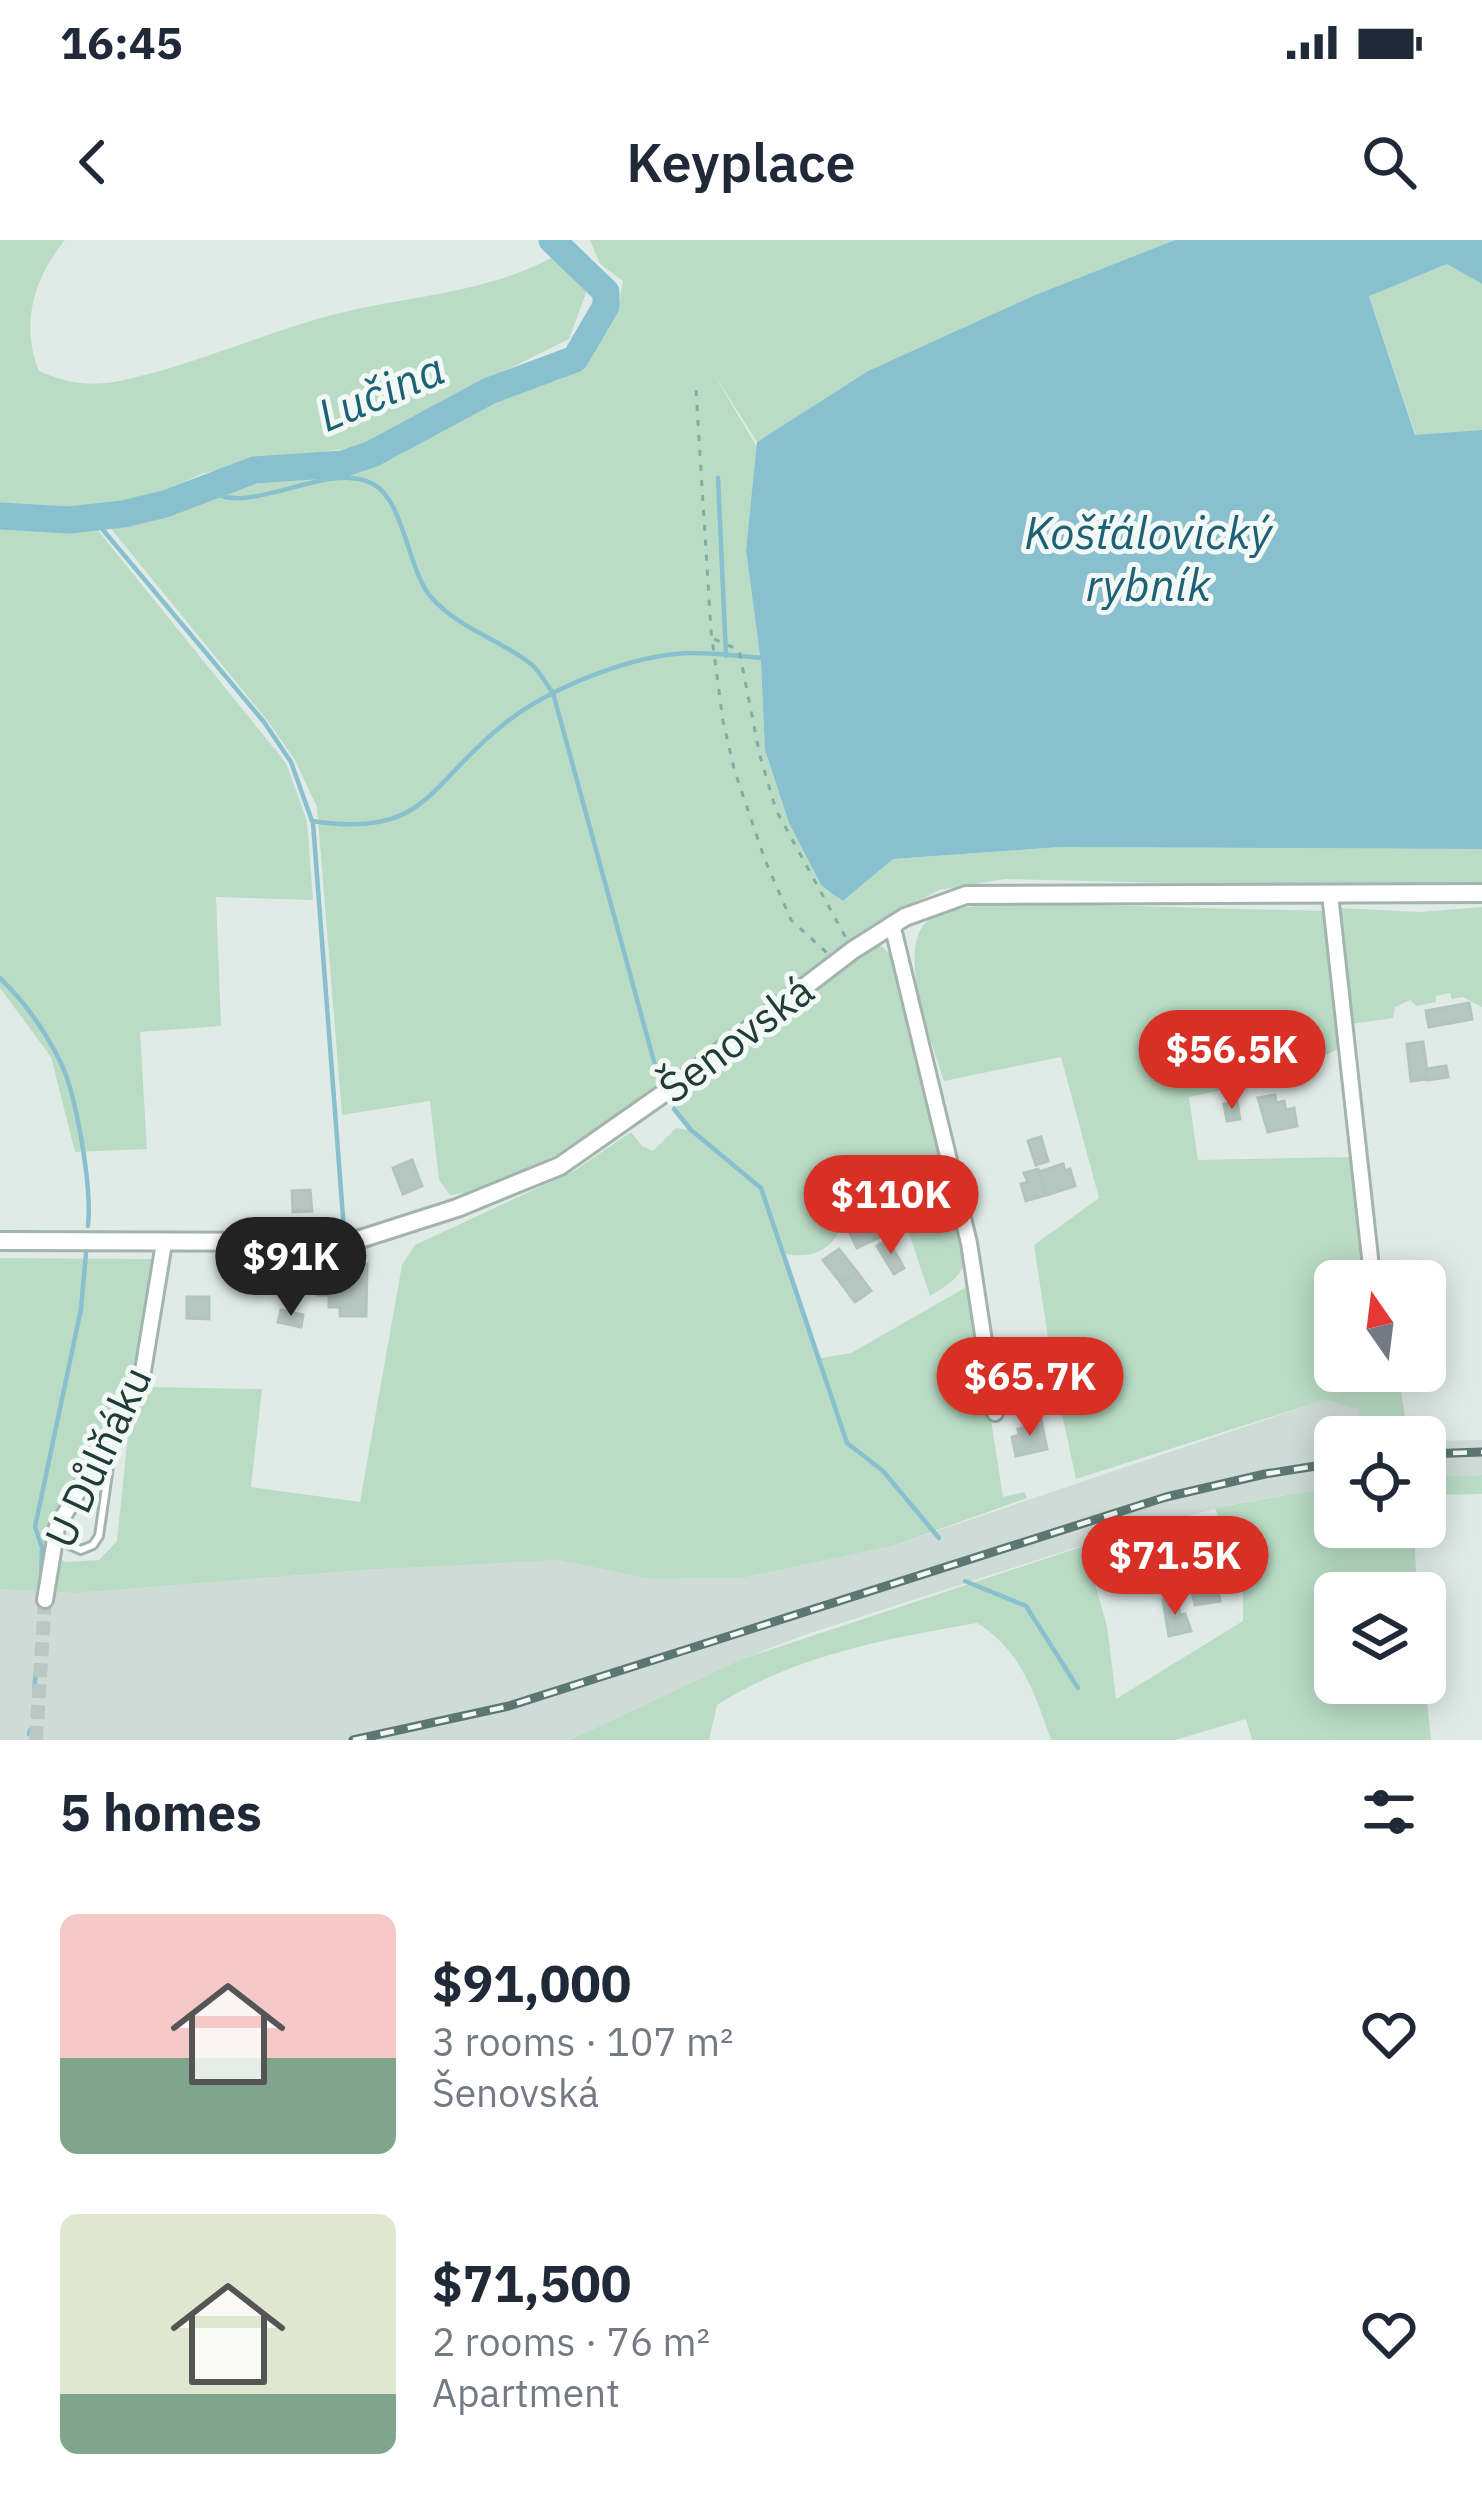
<!DOCTYPE html>
<meta charset="utf-8">
<style>
:root{--surface:#fff;--page:#f6f6f7;--text:#1f2937;--muted:#747a83;--accent:#d93025}
body{margin:0;font-family:"IBM Plex Sans",sans-serif;background:var(--page);color:var(--text);height:100vh;display:flex;flex-direction:column;font-size:45px;white-space:nowrap}
*{box-sizing:border-box;margin:0}
p{font-size:39px;color:var(--muted)}
.icon{flex:none;width:66px;height:66px;fill:none;stroke:currentColor;stroke-width:2;stroke-linecap:round;stroke-linejoin:round}
.map{position:relative;height:1500px;overflow:hidden}
.details{display:flex;flex-direction:column;background:var(--surface);flex:1}
.details>*{flex:none}
.needle{width:78px;rotate:346deg}
.buttons{position:absolute;left:1314px;top:1020px;display:grid;gap:24px}
.buttons a{display:grid;place-items:center;width:132px;height:132px;border-radius:18px;background:var(--surface);box-shadow:0 6px 30px #0003;font-size:60px}
.price{position:absolute;translate:-50% -102px;padding:0 27px;border-radius:42px;background:var(--accent);color:#fff;font-size:39px;line-height:78px;filter:drop-shadow(0 3px 6px #0008)}
.price::after{content:'';position:absolute;left:50%;top:72px;width:36px;height:27px;margin-left:-18px;background:inherit;clip-path:polygon(0 0,100% 0,50% 100%)}
.price.active{background:#222;color:#fff}
ul{padding:0;list-style:none}
li{display:flex;align-items:center;gap:36px;height:300px;padding:0 60px}
li span{display:grid;place-items:center;flex:none;width:336px;height:240px;border-radius:18px;color:#555}
li>.icon{margin-inline-start:auto}
span .icon{width:144px;height:144px;fill:#fffc;stroke-width:1}
li b{font-size:51px}
h2{display:flex;justify-content:space-between;align-items:center;height:144px;padding:0 60px;font-size:51px}
.status{display:flex;justify-content:space-between;align-items:center;height:84px;padding:0 60px;background:var(--surface);direction:ltr}
.status svg{height:33px;fill:currentColor}
header{display:flex;justify-content:space-between;align-items:center;height:156px;padding:0 60px;background:var(--surface);font-size:54px;font-weight:600}
.map>svg:first-child{display:block}
.built{fill:#cfdbd6}
.green{fill:#badcc5}
.water{fill:#89c0cf}
.lines{fill:none;stroke-linecap:round;stroke-linejoin:round}
.stream{stroke:#89c0cf;stroke-width:4.5}
.river{stroke:#89c0cf;stroke-width:27}
.building{fill:#b6c6c0;stroke:#b3c4be;stroke-width:3}
.minor-tunnel{stroke:#bac8c4;stroke-width:14;stroke-dasharray:14 7;stroke-linecap:butt}
.service-casing{stroke:#a3b3ae;stroke-width:12}
.minor-casing{stroke:#a3b3ae;stroke-width:20}
.tertiary-casing{stroke:#a3b3ae;stroke-width:22}
.path{stroke:#81aea3;stroke-width:3;stroke-dasharray:6 9;stroke-linecap:butt}
.service{stroke:#fff;stroke-width:6}
.minor{stroke:#fff;stroke-width:14}
.tertiary{stroke:#fff;stroke-width:16}
.rail-casing{stroke:#5c7771;stroke-width:9}
.rail{stroke:#f1f8f5;stroke-width:4.5;stroke-dasharray:14;stroke-linecap:butt}
.labels{text-anchor:middle;stroke-width:10;stroke-linejoin:round;paint-order:stroke}
.street-label{font-size:42px;fill:#213b36;stroke:#f1f8f5}
.water-label{font-size:45px;font-style:italic;fill:#1d6175;stroke:#f1f8f5}
</style>
<div class="status"><b>16:45</b><svg viewBox="0 0 49 12"><path d="M0 12V9h3v3zM5 12V6h3v6zM10 12V3h3v9zM15 12V0h3v12zM26 1h20v11H26zM47 4h2v5h-2z"/></svg></div>
<header><svg class="icon" aria-label="back" viewBox="0 0 24 24"><path d="M15 5l-7 7 7 7"/></svg>Keyplace<svg class="icon" aria-label="search" viewBox="0 0 24 24"><circle cx="10" cy="10" r="6"/><path d="M15 15l6 6"/></svg></header>
<div class="map">
<svg width="1482" height="1500" viewBox="0 0 1482 1500">
<rect width="100%" height="100%" fill="#e0ebe7"/>
<g class="built">
<path d="M1324 1160 1360 1168 1362 1197H1335V1246L1229 1265 1109 1297 807 1394 742 1419 570 1500H0V1349L75 1353 456 1323 559 1320 649 1339 742 1338 892 1306Z"/>
<path d="M1482 1200V1235L1425 1237V1201Z"/>
</g>
<g class="green">
<path d="M0 0H65C34 38 20 83 39 131 67 143 90 147 119 141 188 127 254 97 321 78 397 56 480 56 551 18L576 35 586 53 569 99 452 157 369 205 248 223 201 234 160 254 117 265 35 271 0 267Z"/>
<path d="M590 0H1175L1035 55 868 131 757 202 712 131 757 207 746 310 761 423 765 510 789 583 843 661 893 619 1061 607 1482 609V642L1252 645 1005 639 939 650 869 687 650 854 572 908 472 952 450 955 439 940 430 861 342 875 317 567 295 520 267 480 108 285 196 265 272 238 343 235 394 218 488 160 559 140 578 131 617 74 623 41 600 24Z"/>
<path d="M1447 24 1482 44V190L1416 196 1369 55Z"/>
<path d="M0 288 68 293 96 288 286 523 307 581 313 660 216 657 221 786 140 792 147 909 75 912 51 817 0 748Z"/>
<path d="M1012 663 1324 671 1344 806 1276 839 1189 857 1198 920 1351 917 1362 1041H1335V1131H1398L1408 1197H1362L1359 1169 1324 1160 1076 1239 1054 1137 1034 1005 1099 958 1061 817 944 841C934 807 893 705 929 680 952 665 986 666 1012 663Z"/>
<path d="M1482 667V767L1463 757 1452 759 1450 753 1436 756V762L1417 766 1410 760 1395 767 1393 778 1351 784 1339 668 1420 672Z"/>
<path d="M878 703 894 718 967 1016C961 1038 948 1045 930 1056L892 943 852 955C844 994 828 1022 786 1014L821 1118 851 1113 970 1045 1003 1257 1025 1252 1027 1258 892 1306 742 1338 649 1339 559 1320 379 1329 75 1353 0 1349V1018L152 1019 135 1129 50 1285 43 1307 65 1322 99 1320 117 1301 129 1185 149 1147 262 1149 251 1247 360 1262 402 1025 415 1005 574 931 631 892 642 906 653 911 676 888 689 890 670 863Z"/>
<path d="M1482 1235V1254L1433 1255 1425 1264V1237Z"/>
<path d="M1335 1246V1287H1414L1417 1353H1335V1443H1425L1431 1500H1252L1246 1479 1175 1500H1051C1035 1454 1021 1410 977 1383 889 1398 793 1416 717 1465L709 1500H570L742 1419 1084 1306 1107 1386 1116 1459 1243 1381V1352L1215 1268Z"/>
</g>
<path class="water" d="M1175 0H1482V44L1447 24 1369 56 1415 195 1482 190V609L1061 607 893 619 843 661 822 646 789 583 765 510 761 423 746 310 757 202 868 131 1035 55Z"/>
<g class="lines">
<g class="stream">
<path d="M718 238 726 416"/>
<path d="M203 247C246 283 326 218 373 244 404 260 408 331 431 357 459 389 499 399 531 424 540 431 546 444 553 453L661 847"/>
<path d="M69 280 93 278 264 482 291 522 312 581C427 599 427 545 504 484 549 448 633 414 691 413 715 413 740 416 764 418"/>
<path d="M313 583 344 990"/>
<path d="M0 738C24 761 45 791 60 821 77 855 92 949 88 986"/>
<path d="M674 869 691 890 761 948 847 1203 883 1231 939 1298"/>
<path d="M965 1341 1026 1366 1078 1448"/>
<path d="M41 1344 42 1307 35 1287 81 1069 86 1013"/>
<path d="M34 1450 36 1432"/>
<path d="M29 1494 30 1490"/>
</g>
<path class="river" d="M0 276 69 280 123 274 165 264 254 230 342 224 372 214 489 151 575 119 606 66V52L552 0"/>
</g>
<g class="building">
<path d="M1469 763 1472 779 1429 787 1426 771Z"/>
<path d="M1423 802 1428 839 1411 841 1407 804Z"/>
<path d="M1446 826 1448 837 1427 840 1426 829Z"/>
<path d="M1275 855 1276 863 1284 861 1286 870 1294 868 1297 886 1268 892 1258 858Z"/>
<path d="M1237 862 1240 879 1227 881 1224 864Z"/>
<path d="M1041 897 1048 921 1036 925 1028 901Z"/>
<path d="M412 920 422 946 403 954 393 928Z"/>
<path d="M1063 924 1065 931 1070 929 1075 946 1046 955 1039 932Z"/>
<path d="M1038 929 1046 955 1026 961 1021 944 1028 942 1024 933Z"/>
<path d="M310 950 312 971 293 972 292 951Z"/>
<path d="M881 974 890 992 857 1008 848 989Z"/>
<path d="M888 1000 904 1028 894 1034 877 1006Z"/>
<path d="M839 1009 857 1032 841 1043 823 1020Z"/>
<path d="M367 1024 366 1076H340V1067H329V1055H318V1049H304V1025Z"/>
<path d="M857 1032 871 1051 855 1062 841 1043Z"/>
<path d="M187 1057H209V1079L187 1078Z"/>
<path d="M281 1070 303 1075 301 1087 278 1082Z"/>
<path d="M1034 1151 1041 1180 1026 1183 1020 1154Z"/>
<path d="M1041 1180 1047 1209 1016 1216 1012 1197 1019 1195 1018 1189 1026 1187V1183Z"/>
<path d="M1217 1346 1220 1361 1195 1365 1192 1351Z"/>
<path d="M1176 1357 1180 1375 1185 1374 1191 1391 1169 1396 1163 1360Z"/>
</g>
<g class="lines">
<path class="minor-tunnel" d="M36 1500 45 1360"/>
<g class="service-casing">
<path id="service" d="M58 1300 81 1310 93 1305 99 1296 113 1199"/>
</g>
<g class="minor-casing">
<g id="minor">
<path d="M1330 654 1372 1036"/>
<path d="M892 684 969 1003 995 1173"/>
<path d="M45 1360 57 1287 114 1191 143 1131 164 1003"/>
</g>
</g>
<g class="tertiary-casing">
<path id="tertiary" d="M0 1001 351 1002 457 968 560 926 680 842 853 710 905 677 966 655 1482 653"/>
</g>
<g class="path">
<path d="M696 150 711 391 723 481 734 529 765 620 791 680 827 713"/>
<path d="M714 399 739 410 760 516 776 570 846 698"/>
</g>
<use href="#service" class="service"/>
<use href="#minor" class="minor"/>
<use href="#tertiary" class="tertiary"/>
<g class="rail-casing">
<g id="rail">
<path d="M1425 1214 1482 1212"/>
<path d="M353 1500 509 1466 1166 1257 1265 1234 1335 1223"/>
</g>
</g>
<use href="#rail" class="rail"/>
</g>
<g class="labels">
<g class="street-label">
<text transform="translate(736 799) rotate(-37)" y="15">Šenovská</text>
<text transform="translate(98 1217) rotate(-65)" y="15">U Důlňáku</text>
</g>
<g class="water-label">
<text transform="translate(381 152) rotate(-23)" y="16">Lučina</text>
<text x="1148" y="309">Košťálovický<tspan x="1148" dy="52">rybník</tspan></text>
</g>
</g>
</svg>
<div class="buttons">
<a><svg class="needle" viewBox="-14 -14 28 28"><path d="M0-13l5 13h-10z" fill="#e53935"/><path d="M0 13l5-13h-10z" fill="#747a83"/></svg></a>
<a><svg class="icon" aria-label="locate" viewBox="0 0 24 24"><circle cx="12" cy="12" r="6"/><path d="M12 2v4M12 18v4M2 12h4M18 12h4"/></svg></a>
<a><svg class="icon" aria-label="layers" viewBox="0 0 24 24"><path d="M12 4l9 5-9 5-9-5zM3 14l9 5 9-5"/></svg></a>
</div>
<b class="price" style="left:1232px;top:872px">$56.5K</b>
<b class="price" style="left:891px;top:1017px">$110K</b>
<b class="price active" style="left:291px;top:1079px">$91K</b>
<b class="price" style="left:1030px;top:1199px">$65.7K</b>
<b class="price" style="left:1175px;top:1378px">$71.5K</b>
</div>
<section class="details">
<h2>5 homes<svg class="icon" aria-label="filters" viewBox="0 0 24 24"><path d="M4 7h16M4 17h16"/><circle cx="9" cy="7" r="2"/><circle cx="15" cy="17" r="2"/></svg></h2>
<ul>
<li><span style="background:linear-gradient(#f6c9c9 60%,#7fa58c 0)"><svg class="icon" aria-label="home" viewBox="0 0 24 24"><path d="M3 11l9-7 9 7M6 9v11h12V9"/></svg></span><div><b>$91,000</b><p>3 rooms · 107 m²</p><p>Šenovská</p></div><svg class="icon" aria-label="heart" viewBox="0 0 24 24"><path d="M12 20l-8-8c-3-5 5-10 8-4 3-6 11-1 8 4z"/></svg></li>
<li><span style="background:linear-gradient(#dfe7d0 75%,#7fa58c 0)"><svg class="icon" aria-label="home" viewBox="0 0 24 24"><path d="M3 11l9-7 9 7M6 9v11h12V9"/></svg></span><div><b>$71,500</b><p>2 rooms · 76 m²</p><p>Apartment</p></div><svg class="icon" aria-label="heart" viewBox="0 0 24 24"><path d="M12 20l-8-8c-3-5 5-10 8-4 3-6 11-1 8 4z"/></svg></li>
</ul>
</section>
